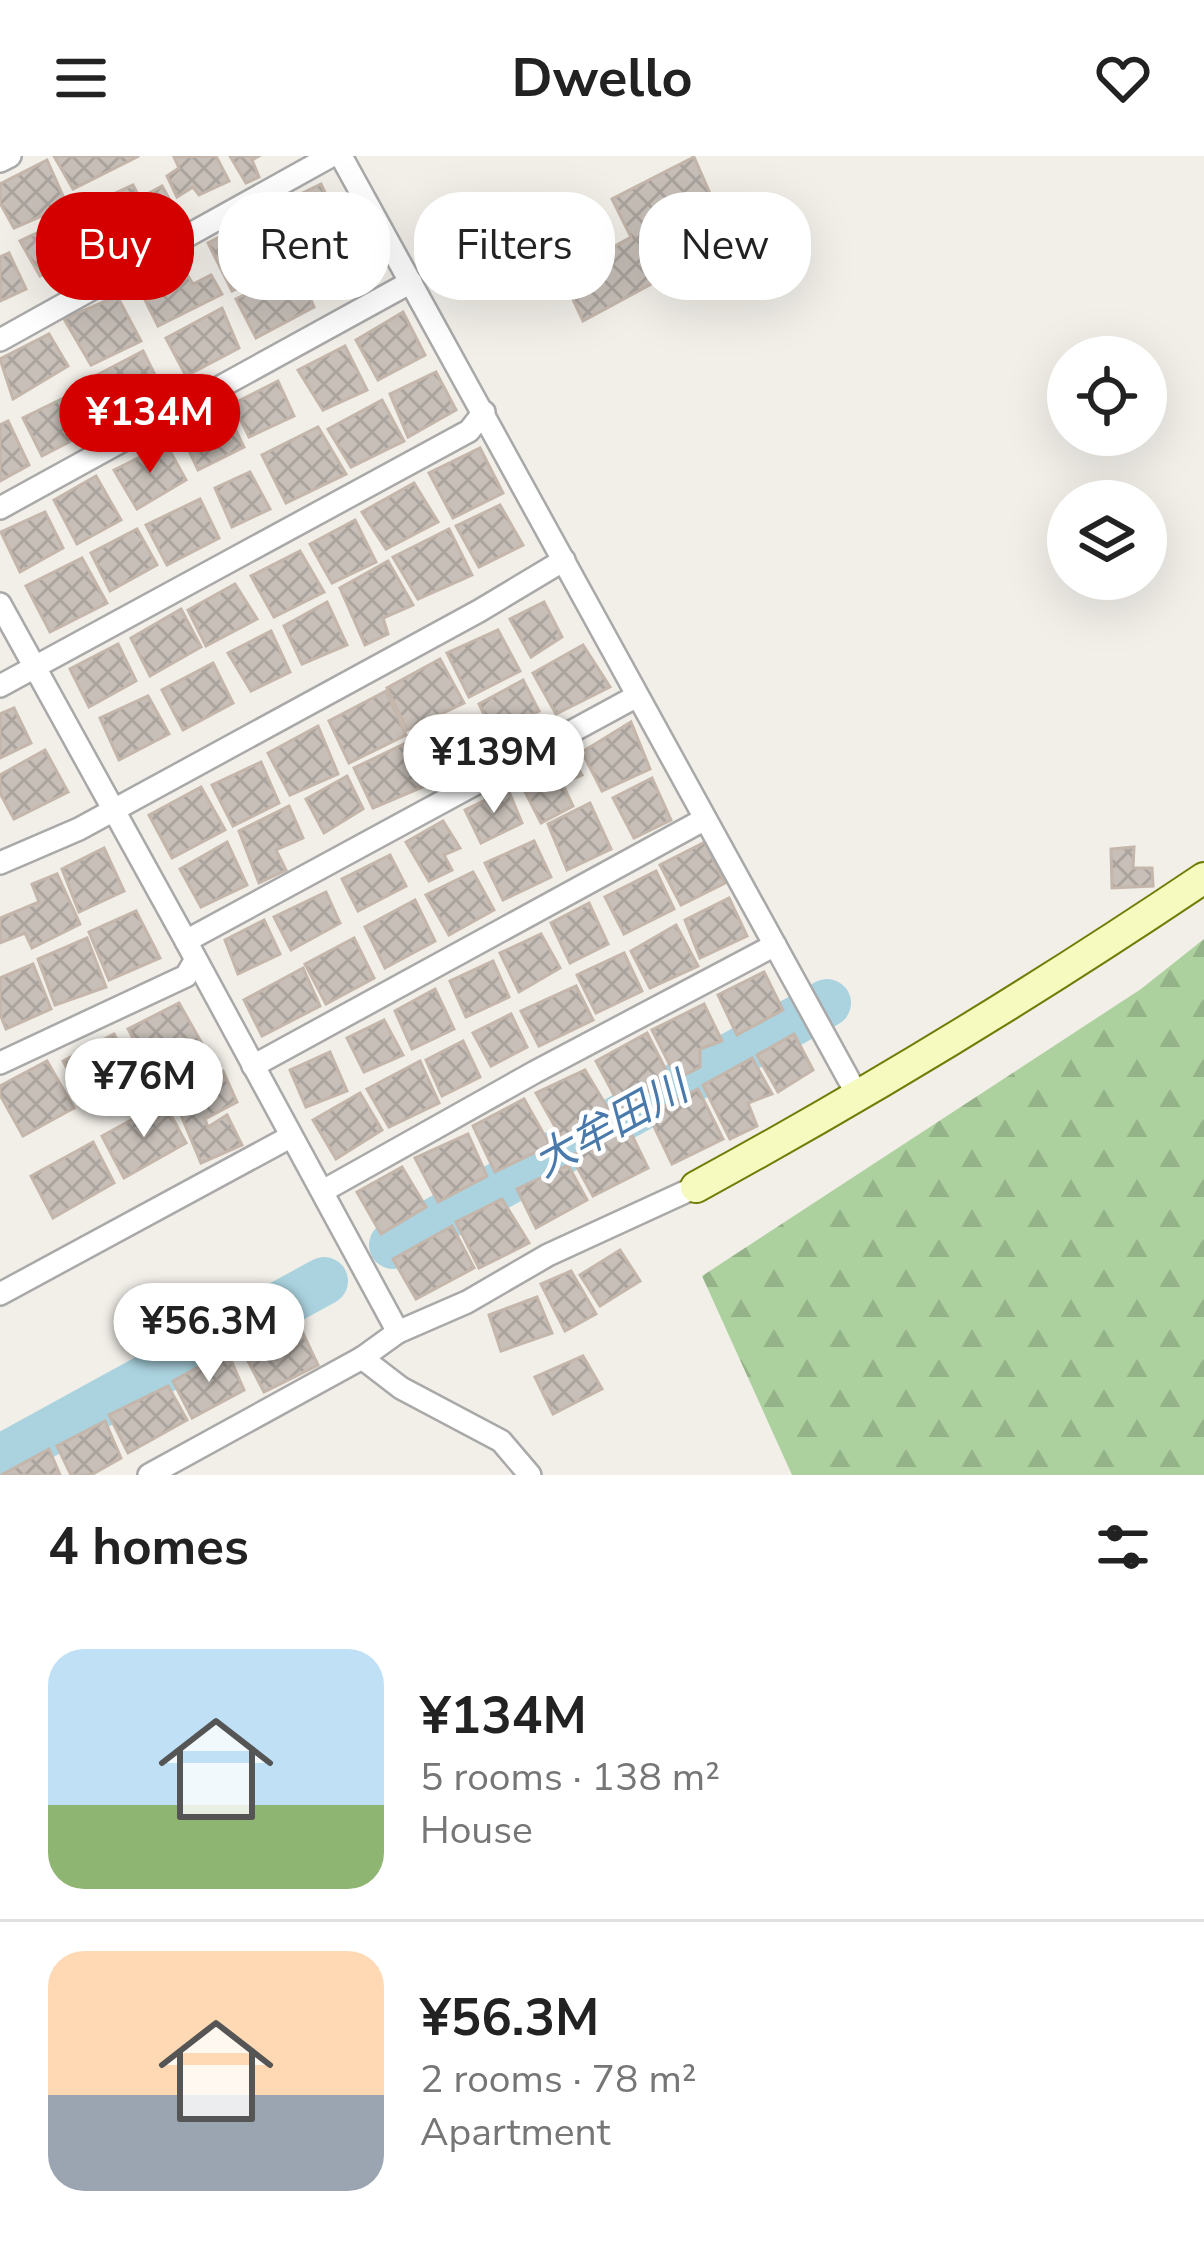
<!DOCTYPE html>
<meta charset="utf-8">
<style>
:root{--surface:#fff;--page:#f2f2f2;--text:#222;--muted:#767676;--line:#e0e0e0;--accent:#d40000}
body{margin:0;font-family:"Nunito Sans","Noto Sans JP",sans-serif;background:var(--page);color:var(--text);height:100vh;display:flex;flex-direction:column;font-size:45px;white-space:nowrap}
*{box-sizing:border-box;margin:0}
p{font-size:39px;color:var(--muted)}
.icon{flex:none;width:66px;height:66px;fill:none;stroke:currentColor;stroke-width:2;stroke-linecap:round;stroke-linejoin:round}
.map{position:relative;height:1319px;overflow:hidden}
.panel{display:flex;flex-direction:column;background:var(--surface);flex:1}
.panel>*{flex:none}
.hud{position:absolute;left:36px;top:36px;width:1134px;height:108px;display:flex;gap:24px}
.buttons{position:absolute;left:1047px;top:180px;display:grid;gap:24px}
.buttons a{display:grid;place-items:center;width:120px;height:120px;border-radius:50%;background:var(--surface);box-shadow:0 12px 48px #0002;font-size:60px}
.price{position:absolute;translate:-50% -102px;padding:0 27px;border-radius:42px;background:#fff;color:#222;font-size:39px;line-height:78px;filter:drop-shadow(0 3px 6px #0008)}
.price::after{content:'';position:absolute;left:50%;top:72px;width:36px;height:27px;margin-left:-18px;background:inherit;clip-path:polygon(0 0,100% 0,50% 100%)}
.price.selected{background:var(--accent);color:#fff}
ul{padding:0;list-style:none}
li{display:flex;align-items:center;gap:36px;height:300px;padding:0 48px}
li+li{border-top:3px solid var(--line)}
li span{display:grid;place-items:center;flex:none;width:336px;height:240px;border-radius:36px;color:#555}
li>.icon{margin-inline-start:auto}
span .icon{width:144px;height:144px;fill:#fffc;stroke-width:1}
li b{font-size:51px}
h2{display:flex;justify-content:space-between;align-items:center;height:144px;padding:0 48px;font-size:51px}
.pill{padding:0 42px;border-radius:48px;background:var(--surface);box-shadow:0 12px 48px #0002;font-size:42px;line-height:108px}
.pill.selected{background:var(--accent);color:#fff}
header{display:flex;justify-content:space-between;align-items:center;height:156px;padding:0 48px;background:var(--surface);font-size:54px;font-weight:700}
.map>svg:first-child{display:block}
.forest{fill:url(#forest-firs)}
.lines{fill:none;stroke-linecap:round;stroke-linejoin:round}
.river{stroke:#aad3df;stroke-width:48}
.building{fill:url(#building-cross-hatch);stroke:#c4b6ab;stroke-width:3}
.street-casing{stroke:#a9a9a9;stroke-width:26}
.secondary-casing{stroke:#707d05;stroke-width:34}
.street{stroke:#fff;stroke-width:21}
.secondary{stroke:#f7fabf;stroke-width:30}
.labels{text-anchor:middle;stroke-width:9;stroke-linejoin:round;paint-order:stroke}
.water-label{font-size:42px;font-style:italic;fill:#4a7aab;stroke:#fff}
</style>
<header><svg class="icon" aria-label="menu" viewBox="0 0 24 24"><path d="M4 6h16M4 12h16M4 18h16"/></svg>Dwello<svg class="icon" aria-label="heart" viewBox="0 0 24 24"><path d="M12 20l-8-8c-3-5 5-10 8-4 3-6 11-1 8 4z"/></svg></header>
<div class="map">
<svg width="1204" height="1319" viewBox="0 0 1204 1319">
<defs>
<pattern id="forest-firs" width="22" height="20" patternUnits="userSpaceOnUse" patternTransform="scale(3)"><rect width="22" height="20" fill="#add19e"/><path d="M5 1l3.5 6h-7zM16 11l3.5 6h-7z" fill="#95b388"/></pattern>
<pattern id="building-cross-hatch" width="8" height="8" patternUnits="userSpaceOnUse" patternTransform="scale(3)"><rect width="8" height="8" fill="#c7bfb8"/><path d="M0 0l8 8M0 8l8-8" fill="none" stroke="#aba49e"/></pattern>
</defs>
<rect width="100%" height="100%" fill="#f2efe9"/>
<path class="forest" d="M1204 783V1319H792L702 1120 1141 833Z"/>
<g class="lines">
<g class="river">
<path d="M393 1089 827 847"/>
<path d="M0 1303 324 1125"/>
</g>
</g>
<g class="building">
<path d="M54 0H139L73 33Z"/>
<path d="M216 0 229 25 199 39 193 31 177 41 167 20 179 12 174 1Z"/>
<path d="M230 0H259L252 4 259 21 246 27Z"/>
<path d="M694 1 731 85 583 165 562 120 631 81 612 43Z"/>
<path d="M47 4 67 49 14 72 0 47V28Z"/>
<path d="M321 28 340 68 309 82 314 100 297 108 270 53Z"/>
<path d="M133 29 149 59 101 86 83 52Z"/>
<path d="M162 30 179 60 165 68 149 37Z"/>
<path d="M588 43 606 74 553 104 533 70Z"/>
<path d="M77 58 95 97 40 120 20 85Z"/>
<path d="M261 59 284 111 232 135 208 87Z"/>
<path d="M365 83 381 112 324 141 311 111Z"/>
<path d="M9 97 26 133 0 145V101Z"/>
<path d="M180 107 193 128 211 119 222 138 158 170 138 130Z"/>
<path d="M298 113 314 151 256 182 236 143Z"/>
<path d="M117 140 141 185 91 209 64 163Z"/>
<path d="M222 152 239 192 186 220 166 182Z"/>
<path d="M403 156 425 199 378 224 356 184Z"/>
<path d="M49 178 68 210 13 243 0 203Z"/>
<path d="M345 190 367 234 323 254 298 214Z"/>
<path d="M143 195 162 233 116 257 95 220Z"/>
<path d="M436 216 456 254 408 281 390 238Z"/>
<path d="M278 225 294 260 249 281 233 248Z"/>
<path d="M76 236 92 274 42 300 23 262Z"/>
<path d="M382 244 404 285 351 311 328 273Z"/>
<path d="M226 254 244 291 198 314 181 278Z"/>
<path d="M8 265 29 309 0 325V269Z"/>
<path d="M318 271 346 318 286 347 262 299Z"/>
<path d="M166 288 186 324 137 353 114 314Z"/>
<path d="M480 292 503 337 453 362 429 317Z"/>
<path d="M250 316 270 353 232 371 215 332Z"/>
<path d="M96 320 121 364 77 388 54 344Z"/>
<path d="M414 327 438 366 386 393 362 356Z"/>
<path d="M200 343 219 382 167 409 146 369Z"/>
<path d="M500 349 523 389 479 411 456 370Z"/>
<path d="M45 356 63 392 20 416 1 376Z"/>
<path d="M355 364 376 406 332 427 310 388Z"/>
<path d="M137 373 157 409 110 435 91 397Z"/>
<path d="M449 373 472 419 418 443 393 401Z"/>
<path d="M300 395 324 436 274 461 251 420Z"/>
<path d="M82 402 107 447 50 476 26 430Z"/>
<path d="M388 405 413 449 383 462 388 478 365 489 340 432Z"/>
<path d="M235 428 257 463 206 490 188 454Z"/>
<path d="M327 446 347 489 302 508 284 470Z"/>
<path d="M544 446 562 481 531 501 510 463Z"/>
<path d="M181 453 201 491 150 520 131 482Z"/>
<path d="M498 474 520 515 469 541 447 497Z"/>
<path d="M271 475 290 516 251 535 228 497Z"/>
<path d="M118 488 136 525 89 551 70 513Z"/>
<path d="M583 489 610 531 556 558 533 517Z"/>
<path d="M440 503 464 547 407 574 387 532Z"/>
<path d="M213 507 233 547 183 574 162 534Z"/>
<path d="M523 524 539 555 493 578 479 548Z"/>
<path d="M386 535 406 579 349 607 329 565Z"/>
<path d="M148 540 169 578 119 604 100 562Z"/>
<path d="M14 552 31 587 0 602V558Z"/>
<path d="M631 566 650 613 602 635 582 596Z"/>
<path d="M318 570 338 618 290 639 268 597Z"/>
<path d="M404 588 425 630 373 652 354 612Z"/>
<path d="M45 594 68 636 14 663 0 637V619Z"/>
<path d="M569 598 582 619 562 627 573 650 541 667 519 624Z"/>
<path d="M261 606 279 647 233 670 212 629Z"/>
<path d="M347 620 363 653 324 677 306 643Z"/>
<path d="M652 622 671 664 634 682 613 642Z"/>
<path d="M201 631 225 674 172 702 149 659Z"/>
<path d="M508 633 522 667 481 687 465 654Z"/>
<path d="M590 647 611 693 567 714 548 668Z"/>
<path d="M289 650 303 682 276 694 286 714 259 727 239 675Z"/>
<path d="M443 665 460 692 444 699 452 714 429 725 406 686Z"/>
<path d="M534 685 551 721 503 744 485 707Z"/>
<path d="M227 686 247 729 201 751 180 713Z"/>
<path d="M705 686 725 727 681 749 660 709Z"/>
<path d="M1134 691 1133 712H1152L1153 730 1112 732 1111 693Z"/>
<path d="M104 692 124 735 79 756 62 713Z"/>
<path d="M390 699 406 730 358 755 342 723Z"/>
<path d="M656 715 674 753 624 778 605 741Z"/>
<path d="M473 716 494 754 449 779 426 739Z"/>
<path d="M57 718 80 768 32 792 25 777 0 787V762L39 746 32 728Z"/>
<path d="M326 736 340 767 291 794 274 761Z"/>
<path d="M729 742 747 780 700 802 685 764Z"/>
<path d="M415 744 435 785 385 812 365 771Z"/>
<path d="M589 747 608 788 570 807 551 767Z"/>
<path d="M136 755 160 802 109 824 89 776Z"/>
<path d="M264 764 280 798 238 818 225 784Z"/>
<path d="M676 769 698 810 650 832 631 795Z"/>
<path d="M541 778 560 812 519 836 500 797Z"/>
<path d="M87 782 106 831 55 849 38 803Z"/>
<path d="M354 782 374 822 326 848 305 808Z"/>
<path d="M624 797 642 835 596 857 577 819Z"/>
<path d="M493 805 509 841 466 861 450 825Z"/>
<path d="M33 808 51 853 6 873 0 858V822Z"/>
<path d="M303 812 320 850 262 880 244 844Z"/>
<path d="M764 816 783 854 737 879 718 839Z"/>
<path d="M576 830 593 864 539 890 521 855Z"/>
<path d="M435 833 454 873 412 893 395 855Z"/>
<path d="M179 847 205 893 154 921 128 873Z"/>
<path d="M704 848 722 885 700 893V911L677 923 652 874Z"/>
<path d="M511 858 527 891 491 910 473 877Z"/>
<path d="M384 864 403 899 364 916 347 882Z"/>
<path d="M647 877 671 924 621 952 596 905Z"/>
<path d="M114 878 141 925 90 953 63 905Z"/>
<path d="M794 878 813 914 778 936 757 899Z"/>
<path d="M463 885 480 921 442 940 426 904Z"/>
<path d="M330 896 347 935 306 951 290 914Z"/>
<path d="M752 902 772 938 748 947 757 970 730 983 703 929Z"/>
<path d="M47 905 74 952 23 980 0 939V930Z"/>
<path d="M420 905 439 947 389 971 367 933Z"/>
<path d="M585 914 610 956 562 983 536 937Z"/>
<path d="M223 915 237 946 205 963 208 971 227 959 242 989 201 1007 176 947 191 941 186 928Z"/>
<path d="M698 933 723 983 672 1008 648 958Z"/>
<path d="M360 937 382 974 336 1003 313 964Z"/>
<path d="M524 943 550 989 495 1016 473 970Z"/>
<path d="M164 946 186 987 124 1022 102 980Z"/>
<path d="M628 971 648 1012 593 1040 571 1000Z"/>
<path d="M468 978 487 1020 438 1046 415 1002Z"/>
<path d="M93 986 114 1027 53 1062 31 1020Z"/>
<path d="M568 1009 587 1044 536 1072 517 1033Z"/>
<path d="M402 1011 426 1051 381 1078 357 1036Z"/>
<path d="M502 1043 529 1087 479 1112 456 1066Z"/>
<path d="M452 1070 474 1112 416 1143 393 1103Z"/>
<path d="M620 1094 640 1125 600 1150 580 1119Z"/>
<path d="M571 1115 596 1158 565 1175 541 1128Z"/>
<path d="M537 1141 552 1177 501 1195 489 1159Z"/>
<path d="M291 1152 318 1209 264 1236 236 1182Z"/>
<path d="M227 1195 244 1234 192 1262 173 1225Z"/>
<path d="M583 1200 602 1233 553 1258 535 1221Z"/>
<path d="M168 1230 187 1264 128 1297 109 1259Z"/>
<path d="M105 1265 121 1302 91 1319H71L57 1290Z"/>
<path d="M49 1293 60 1319H1Z"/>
</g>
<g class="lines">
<g class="street-casing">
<g id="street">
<path d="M341 0 859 942"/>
<path d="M0 5 10 0"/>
<path d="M0 184 331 0"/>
<path d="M0 352 411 126"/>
<path d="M0 448 186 785"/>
<path d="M0 530 469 275 484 256"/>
<path d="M0 707 79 673 479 455 564 404"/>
<path d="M0 907 186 820 195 805"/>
<path d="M253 910 705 663"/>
<path d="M323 1035 535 916 775 789"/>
<path d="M0 1138 290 981"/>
<path d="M398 1176 186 785 637 540"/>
<path d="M362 1202 401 1232 501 1285 530 1319"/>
<path d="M149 1319 362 1202 398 1176 467 1146 548 1099 696 1031"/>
</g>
</g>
<g class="secondary-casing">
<path id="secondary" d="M696 1031C870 936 1039 833 1204 722"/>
</g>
<use href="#street" class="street"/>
<use href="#secondary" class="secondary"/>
</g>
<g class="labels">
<g class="water-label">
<text transform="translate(610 968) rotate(-29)" y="15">大牟田川</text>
</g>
</g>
</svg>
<div class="buttons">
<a><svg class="icon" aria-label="locate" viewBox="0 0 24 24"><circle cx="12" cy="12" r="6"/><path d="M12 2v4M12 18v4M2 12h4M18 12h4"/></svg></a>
<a><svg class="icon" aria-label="layers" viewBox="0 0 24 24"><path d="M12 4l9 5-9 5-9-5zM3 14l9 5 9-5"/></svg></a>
</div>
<b class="price selected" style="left:150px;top:320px">¥134M</b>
<b class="price" style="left:494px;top:660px">¥139M</b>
<b class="price" style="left:144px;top:984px">¥76M</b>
<b class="price" style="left:209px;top:1229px">¥56.3M</b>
<div class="hud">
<a class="pill selected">Buy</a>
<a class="pill">Rent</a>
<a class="pill">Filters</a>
<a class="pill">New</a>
</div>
</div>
<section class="panel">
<h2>4 homes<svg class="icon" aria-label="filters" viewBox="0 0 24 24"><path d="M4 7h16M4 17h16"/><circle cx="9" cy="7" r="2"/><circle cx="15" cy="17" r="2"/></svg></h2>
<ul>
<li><span style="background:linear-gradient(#bfe0f5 65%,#8fb573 0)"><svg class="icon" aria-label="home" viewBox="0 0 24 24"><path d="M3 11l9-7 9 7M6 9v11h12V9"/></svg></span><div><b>¥134M</b><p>5 rooms · 138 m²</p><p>House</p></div></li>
<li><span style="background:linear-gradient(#ffd9b3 60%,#9aa5b1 0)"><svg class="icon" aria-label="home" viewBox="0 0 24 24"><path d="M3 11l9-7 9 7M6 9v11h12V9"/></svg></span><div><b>¥56.3M</b><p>2 rooms · 78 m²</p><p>Apartment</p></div></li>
</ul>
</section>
